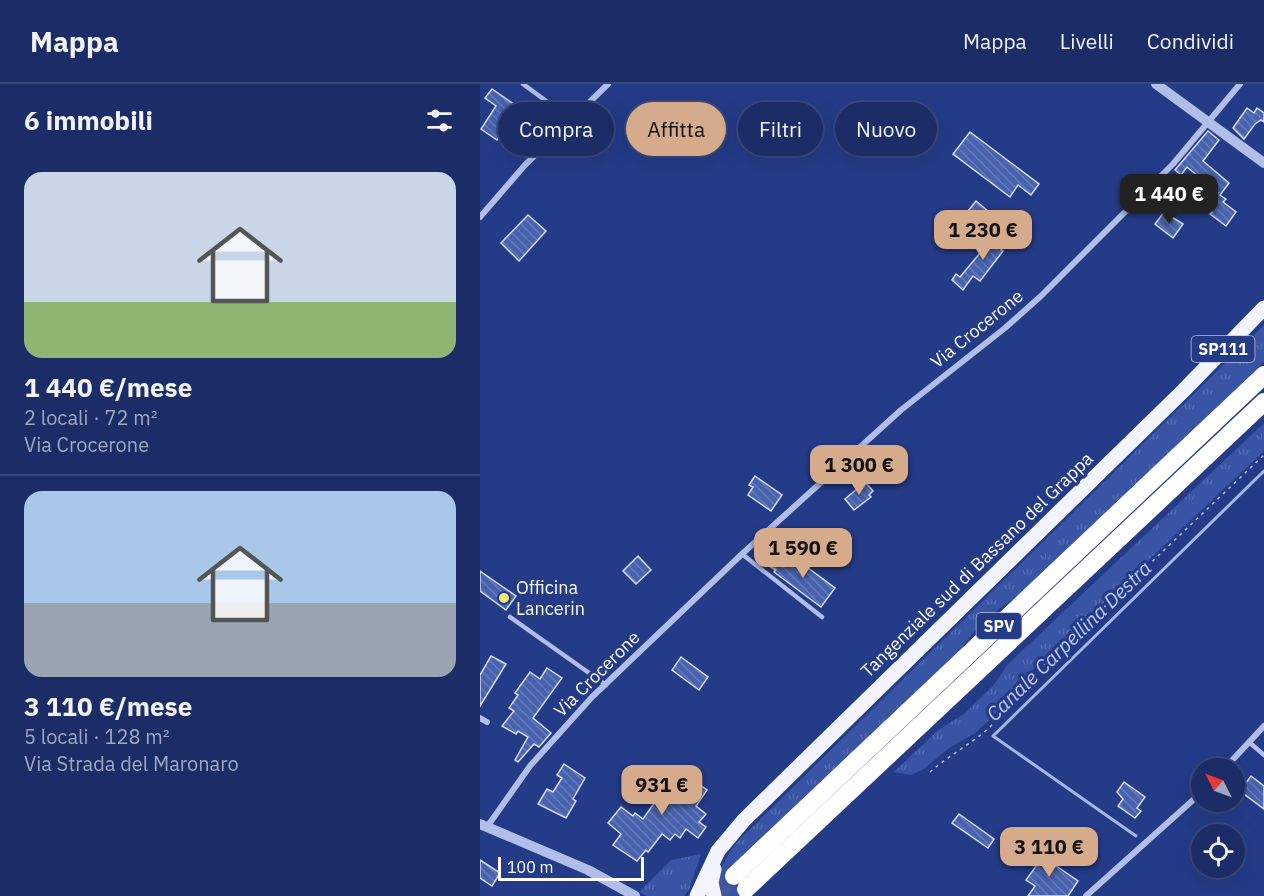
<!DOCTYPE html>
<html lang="it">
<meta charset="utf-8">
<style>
:root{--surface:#1b2c66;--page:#28386f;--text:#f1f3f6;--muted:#a0a7bf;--line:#39487a;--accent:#d6ab8b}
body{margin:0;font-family:"IBM Plex Sans",sans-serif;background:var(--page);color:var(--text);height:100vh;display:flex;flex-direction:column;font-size:22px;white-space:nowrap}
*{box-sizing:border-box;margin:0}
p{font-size:20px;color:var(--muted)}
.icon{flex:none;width:33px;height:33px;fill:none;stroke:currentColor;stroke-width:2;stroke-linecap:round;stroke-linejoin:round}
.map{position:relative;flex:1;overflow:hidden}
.side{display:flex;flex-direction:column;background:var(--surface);width:480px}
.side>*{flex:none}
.banner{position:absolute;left:18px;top:18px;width:570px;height:54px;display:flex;gap:12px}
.needle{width:39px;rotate:312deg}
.fabs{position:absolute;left:711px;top:674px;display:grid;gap:12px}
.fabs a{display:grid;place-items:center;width:54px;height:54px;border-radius:50%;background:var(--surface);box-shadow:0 6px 24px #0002,0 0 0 2px var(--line);font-size:30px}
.scale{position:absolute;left:18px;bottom:15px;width:146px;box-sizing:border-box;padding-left:6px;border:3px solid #fff;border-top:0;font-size:16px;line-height:21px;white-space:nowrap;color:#fff;-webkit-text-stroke:4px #243b88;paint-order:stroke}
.price{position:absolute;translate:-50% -51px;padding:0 14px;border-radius:12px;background:var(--accent);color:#111;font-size:20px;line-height:39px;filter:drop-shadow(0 2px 3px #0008)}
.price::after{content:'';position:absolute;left:50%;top:36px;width:18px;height:14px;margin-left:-9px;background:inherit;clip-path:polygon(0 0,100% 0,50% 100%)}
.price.active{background:#222;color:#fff}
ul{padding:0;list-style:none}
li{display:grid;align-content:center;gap:12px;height:318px;padding:0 24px}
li+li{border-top:2px solid var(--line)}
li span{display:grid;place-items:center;height:186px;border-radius:18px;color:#555}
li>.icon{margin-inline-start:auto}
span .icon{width:108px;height:108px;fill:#fffc;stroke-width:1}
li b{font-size:26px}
h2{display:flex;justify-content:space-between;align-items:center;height:72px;padding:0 24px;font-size:26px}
.pill{padding:0 21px;border-radius:27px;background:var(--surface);box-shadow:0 6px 24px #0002,0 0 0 2px var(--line);font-size:21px;line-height:54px}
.pill.active{background:var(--accent);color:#111}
header{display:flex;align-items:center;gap:36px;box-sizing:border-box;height:84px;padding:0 30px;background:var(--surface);border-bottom:2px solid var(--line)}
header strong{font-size:28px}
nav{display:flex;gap:33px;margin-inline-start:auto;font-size:21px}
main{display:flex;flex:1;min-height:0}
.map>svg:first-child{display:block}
.grass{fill:url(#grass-tufts)}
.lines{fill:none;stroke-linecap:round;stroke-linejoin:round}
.stream{stroke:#a4b6ea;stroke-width:3}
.building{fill:url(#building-back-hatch);stroke:#d4ddf7;stroke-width:1.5}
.motorway-tunnel{stroke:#45589a;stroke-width:18;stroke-dasharray:18 9;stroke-linecap:butt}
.path{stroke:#b0bee9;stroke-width:1.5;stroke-dasharray:3 4.5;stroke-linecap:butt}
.service{stroke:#b0bee9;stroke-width:4.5}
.minor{stroke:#b0bee9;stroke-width:6}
.tertiary{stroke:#b0bee9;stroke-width:10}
.primary{stroke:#f3f5fe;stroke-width:15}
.motorway{stroke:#fff;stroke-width:18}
.poi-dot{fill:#f4e974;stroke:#243b88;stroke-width:2}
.labels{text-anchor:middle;stroke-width:6;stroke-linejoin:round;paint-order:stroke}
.shield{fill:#243b88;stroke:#bdc4db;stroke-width:1.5}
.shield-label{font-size:16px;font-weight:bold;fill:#fff}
.street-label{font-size:18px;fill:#fff;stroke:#243b88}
.poi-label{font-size:18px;fill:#fff;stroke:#243b88;text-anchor:start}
.water-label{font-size:20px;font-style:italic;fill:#bcc9f1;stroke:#243b88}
</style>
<header>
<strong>Mappa</strong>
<nav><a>Mappa</a><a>Livelli</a><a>Condividi</a></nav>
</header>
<main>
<section class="side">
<h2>6 immobili<svg class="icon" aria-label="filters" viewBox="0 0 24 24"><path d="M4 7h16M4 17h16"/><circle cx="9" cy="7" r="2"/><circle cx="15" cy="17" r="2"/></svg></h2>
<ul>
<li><span style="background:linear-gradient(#c9d6e8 70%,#8fb573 0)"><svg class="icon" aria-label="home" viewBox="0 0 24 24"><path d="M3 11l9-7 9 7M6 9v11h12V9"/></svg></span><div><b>1 440 €/mese</b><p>2 locali · 72 m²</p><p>Via Crocerone</p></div></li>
<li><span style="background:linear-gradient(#a9c7e8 60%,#9aa5b1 0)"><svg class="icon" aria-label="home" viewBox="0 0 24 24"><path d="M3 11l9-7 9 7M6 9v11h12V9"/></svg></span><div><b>3 110 €/mese</b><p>5 locali · 128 m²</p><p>Via Strada del Maronaro</p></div></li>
</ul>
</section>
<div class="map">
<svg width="784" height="812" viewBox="0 0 784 812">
<defs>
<pattern id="grass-tufts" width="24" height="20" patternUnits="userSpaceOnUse" patternTransform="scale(1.5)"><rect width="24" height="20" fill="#3953a5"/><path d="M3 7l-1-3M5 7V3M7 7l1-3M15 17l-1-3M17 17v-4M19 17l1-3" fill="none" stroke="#576db2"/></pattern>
<pattern id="building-back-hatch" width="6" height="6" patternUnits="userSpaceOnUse" patternTransform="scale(1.5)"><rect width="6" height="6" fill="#4962ae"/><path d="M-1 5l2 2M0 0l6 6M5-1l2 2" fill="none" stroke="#647aba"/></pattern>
</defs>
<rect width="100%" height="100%" fill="#243b88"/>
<g class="grass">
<path d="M784 241V278L543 510C514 525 493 545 476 573L246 790 266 812H243C233 791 245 775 257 758Z"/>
<path d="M784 339V367L545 593 526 620 495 649 469 664 444 685 431 691 414 688 458 646 484 630 513 602 528 580Z"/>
<path d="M221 770 209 806 204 812H167L159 808 191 776Z"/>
</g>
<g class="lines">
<path class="stream" d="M656 752 513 652 784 387"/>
</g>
<g class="building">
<path d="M12 5 38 23 17 56 1 45 16 22 5 14Z"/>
<path d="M767 24 774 29 777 24 784 29V38L781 36 775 40 764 55 753 44Z"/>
<path d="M728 47 739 56 723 77 749 99 740 111 746 115 743 118 756 128 746 142 730 130 732 128 724 122 732 111 720 103 725 98 707 83 701 91 695 86Z"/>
<path d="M490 48 559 100 551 111 538 101 530 113 473 70Z"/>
<path d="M496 117 508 127 496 142 484 132Z"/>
<path d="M684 128 703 140 693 154 675 140Z"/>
<path d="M48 131 66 147 39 177 21 159Z"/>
<path d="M520 145 527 150 521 158 525 161 521 166 523 167 500 197 493 192 483 206 472 196 476 190 480 193Z"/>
<path d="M275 392 302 411 291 427 268 411 273 403 269 401Z"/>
<path d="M385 398 393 407 389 411 391 413 374 426 365 415Z"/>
<path d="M308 469 355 504 341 523 294 488 296 486 289 482 296 473 302 477Z"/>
<path d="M158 472 171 486 156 500 143 487Z"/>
<path d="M0 487 36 512 26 526 0 507Z"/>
<path d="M11 572 26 580 0 622V591Z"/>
<path d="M201 573 228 593 219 606 192 586Z"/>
<path d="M67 584 82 594 53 634 71 649 59 663 54 660 38 678 35 676 48 653 38 647 36 650 22 642 34 627 29 624 38 611 35 609 50 588 60 595Z"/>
<path d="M84 680 105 694 93 715 96 717 86 734 58 720 67 705 73 708 82 694 77 691Z"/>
<path d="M194 682 227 706 216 722 226 730 219 738 226 743 218 754 206 745 200 754 195 750 190 756 182 750 168 768 166 766 157 777 133 761 141 750 128 739 141 723 153 732 155 729 163 735 175 718 171 714Z"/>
<path d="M771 692 784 702V725L760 707Z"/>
<path d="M644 698 665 713 657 724 661 727 655 734 638 722 643 715 637 708Z"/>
<path d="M479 730 514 755 508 764 472 739Z"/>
<path d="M550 764 598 797 588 812H548L555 802 546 796 557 781 545 772Z"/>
<path d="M0 776 20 789 12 802 0 794Z"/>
</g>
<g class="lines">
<path class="motorway-tunnel" d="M233 812 254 792"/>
<path class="path" d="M450 688C466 674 485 663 502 650 524 632 539 608 557 587L784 371"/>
<g class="service">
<path d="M43 0 92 36"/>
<path d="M262 470 342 533"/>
<path d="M30 533 126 601"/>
<path d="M769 658 784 671"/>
</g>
<g class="minor">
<path d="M0 133 45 81 128 0"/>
<path d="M0 634 7 638"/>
<path d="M745 684 784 642"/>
<path d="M7 743 50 682 112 613 262 470 421 326 525 244 561 212 693 80 760 0"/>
<path d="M606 812 722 708"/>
</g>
<g class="tertiary">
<path d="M676 0 784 79"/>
<path d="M0 740 108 786 155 812"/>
</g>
<g class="primary">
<path d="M217 812 238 767 264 736 703 307 784 224"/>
<path d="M234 812 231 799 234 785"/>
</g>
<g class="motorway">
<path d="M254 792 784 291"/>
<path d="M266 805 784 318"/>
</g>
</g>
<circle class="poi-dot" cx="24" cy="514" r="6"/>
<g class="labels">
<g class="shield">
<rect x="711.5" y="252" width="63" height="26" rx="4.5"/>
<rect x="496.5" y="529" width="45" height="26" rx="4.5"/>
</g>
<g class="shield-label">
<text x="743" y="271">SP111</text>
<text x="519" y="548">SPV</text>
</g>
<g class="street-label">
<text transform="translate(497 245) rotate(-39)" y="6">Via Crocerone</text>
<text transform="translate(497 481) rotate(-44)" y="6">Tangenziale sud di Bassano del Grappa</text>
<text transform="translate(117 590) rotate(-45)" y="6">Via Crocerone</text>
</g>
<g class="poi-label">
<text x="36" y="510">Officina<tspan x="36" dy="21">Lancerin</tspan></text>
</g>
<g class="water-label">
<text transform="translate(589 557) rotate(-44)" y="7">Canale Carpellina Destra</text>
</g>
</g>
</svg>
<div class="fabs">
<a><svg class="needle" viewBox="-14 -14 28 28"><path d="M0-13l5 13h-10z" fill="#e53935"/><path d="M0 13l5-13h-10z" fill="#a0a7bf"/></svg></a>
<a><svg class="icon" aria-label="locate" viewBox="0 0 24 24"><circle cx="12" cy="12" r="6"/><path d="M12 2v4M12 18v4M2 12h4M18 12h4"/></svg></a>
</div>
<div class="scale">100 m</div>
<b class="price active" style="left:689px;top:141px">1 440 €</b>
<b class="price" style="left:503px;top:177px">1 230 €</b>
<b class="price" style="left:379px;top:412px">1 300 €</b>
<b class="price" style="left:323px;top:495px">1 590 €</b>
<b class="price" style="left:182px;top:732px">931 €</b>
<b class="price" style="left:569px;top:794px">3 110 €</b>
<div class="banner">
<a class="pill">Compra</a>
<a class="pill active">Affitta</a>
<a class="pill">Filtri</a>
<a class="pill">Nuovo</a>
</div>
</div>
</main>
